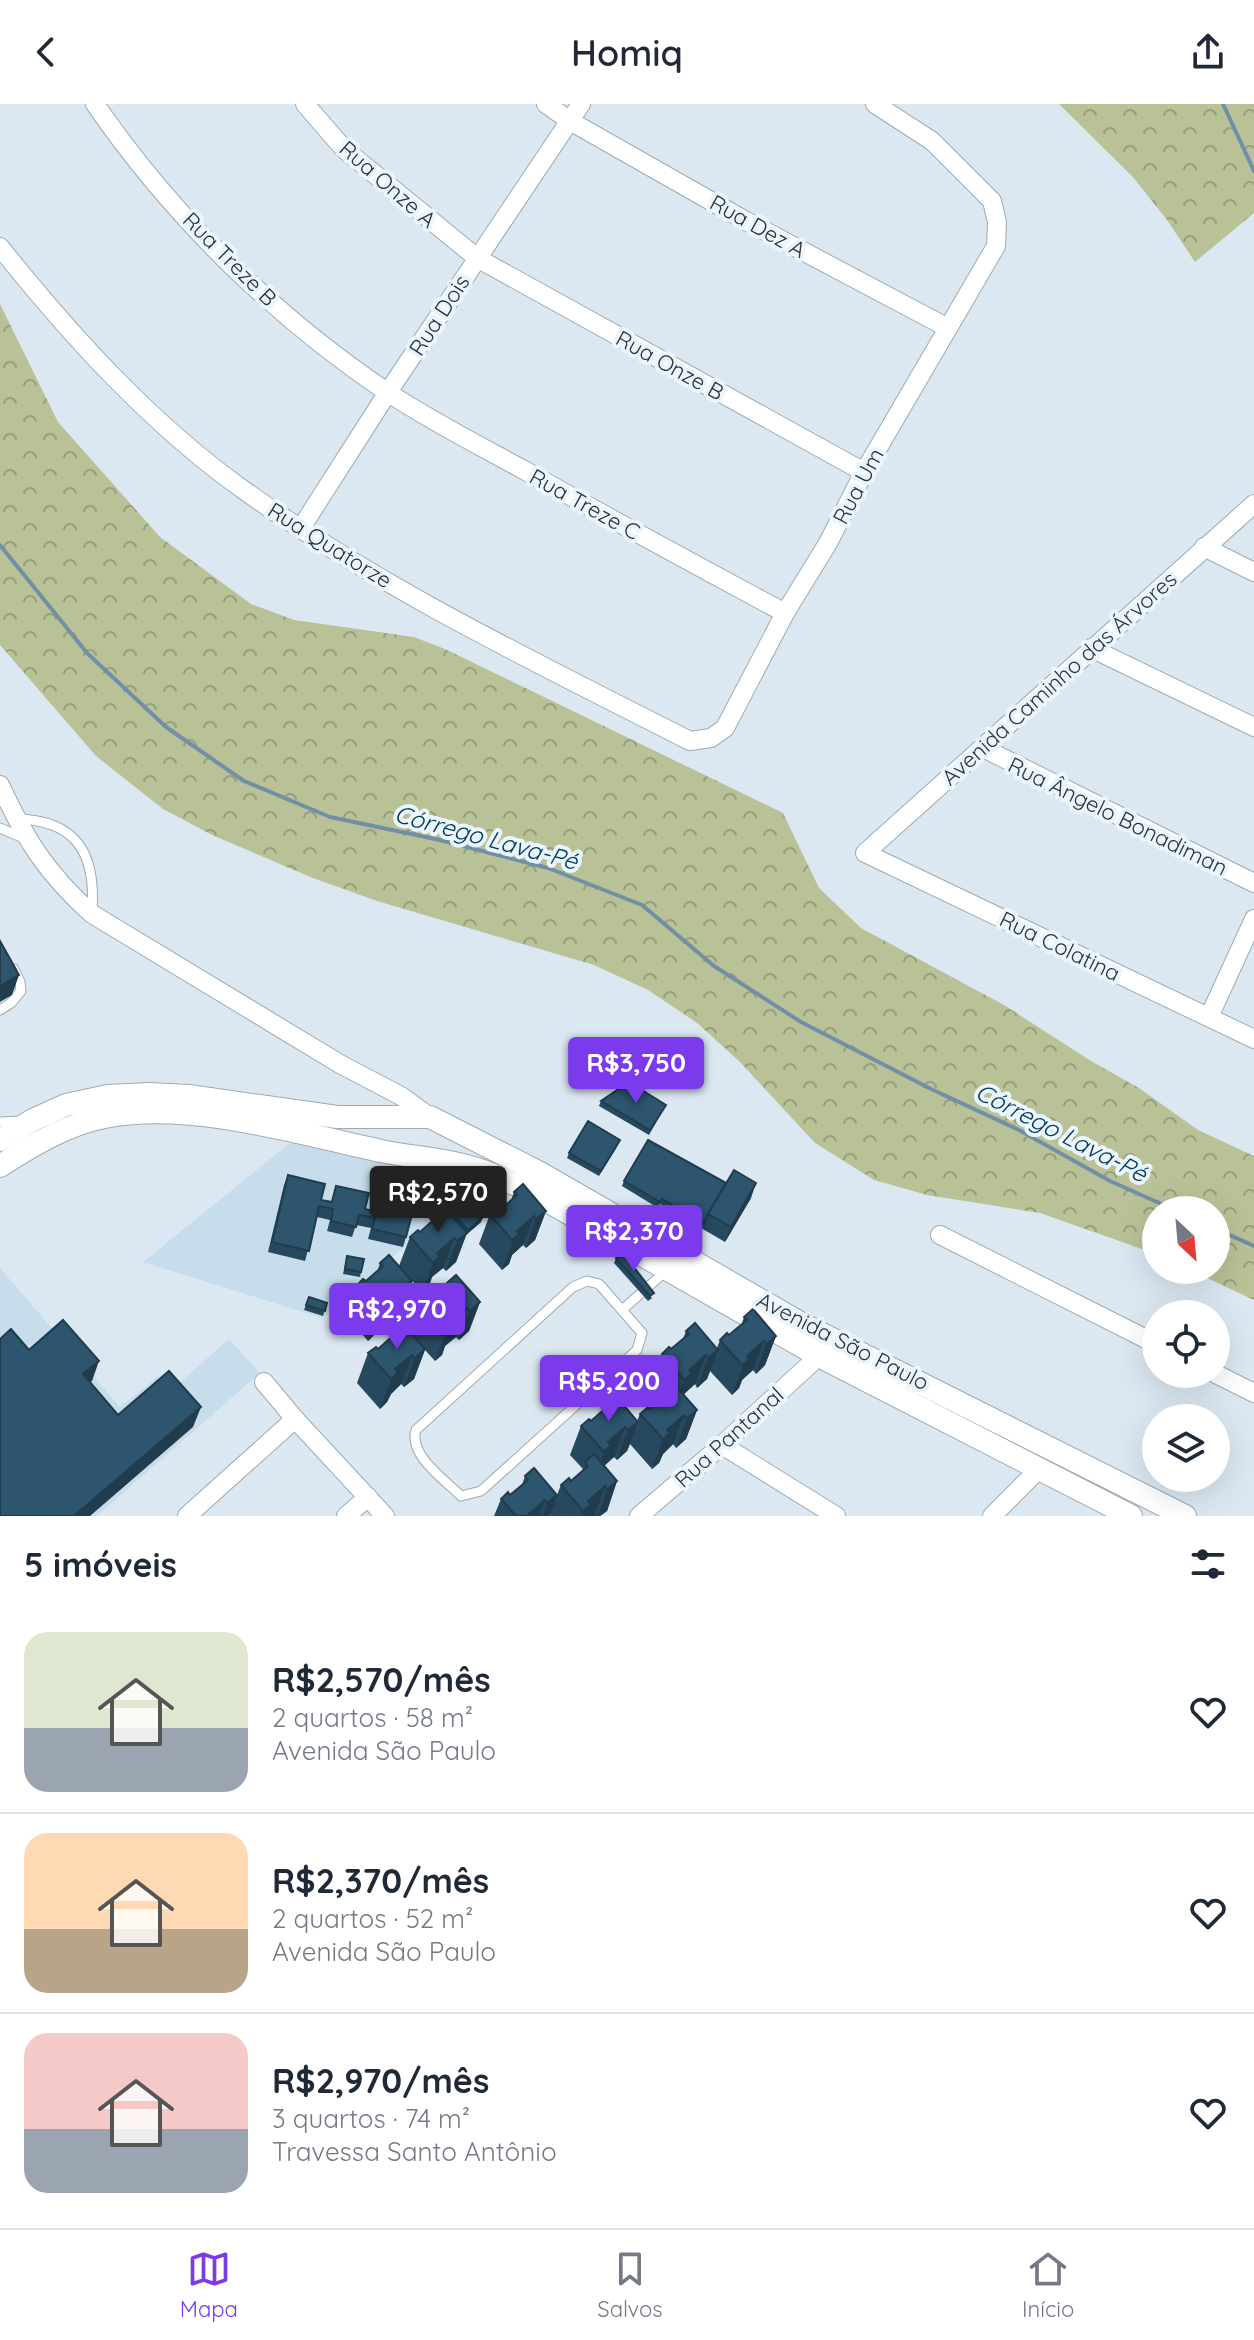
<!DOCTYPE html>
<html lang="pt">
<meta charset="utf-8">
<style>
:root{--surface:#fff;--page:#f2f2f3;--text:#1f2937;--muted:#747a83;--line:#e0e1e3;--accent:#7c3aed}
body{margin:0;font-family:Quicksand,sans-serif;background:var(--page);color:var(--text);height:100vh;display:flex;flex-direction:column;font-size:30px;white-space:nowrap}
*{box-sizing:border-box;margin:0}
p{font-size:26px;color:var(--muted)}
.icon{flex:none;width:44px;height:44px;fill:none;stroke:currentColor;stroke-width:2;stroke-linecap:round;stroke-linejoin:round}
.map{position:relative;height:1412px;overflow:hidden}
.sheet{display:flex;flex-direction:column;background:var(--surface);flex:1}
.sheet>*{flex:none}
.needle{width:52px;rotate:154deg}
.buttons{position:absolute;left:1142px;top:1092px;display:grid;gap:16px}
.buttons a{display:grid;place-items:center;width:88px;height:88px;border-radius:50%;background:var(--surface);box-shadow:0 8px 32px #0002;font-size:40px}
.price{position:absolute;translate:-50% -68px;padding:0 18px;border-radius:8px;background:var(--accent);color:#fff;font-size:26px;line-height:52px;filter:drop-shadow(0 2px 4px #0008)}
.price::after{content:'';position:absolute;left:50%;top:48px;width:24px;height:18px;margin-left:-12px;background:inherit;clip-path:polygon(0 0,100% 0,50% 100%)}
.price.active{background:#222;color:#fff}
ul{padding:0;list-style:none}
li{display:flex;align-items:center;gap:24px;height:200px;padding:0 24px}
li+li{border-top:2px solid var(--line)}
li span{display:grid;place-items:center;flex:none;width:224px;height:160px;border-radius:24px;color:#555}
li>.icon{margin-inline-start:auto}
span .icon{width:96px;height:96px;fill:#fffc;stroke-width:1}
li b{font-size:34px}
h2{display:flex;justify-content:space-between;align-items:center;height:96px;padding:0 24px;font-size:34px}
header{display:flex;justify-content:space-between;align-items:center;height:104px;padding:0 24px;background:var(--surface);font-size:36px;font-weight:600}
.menu{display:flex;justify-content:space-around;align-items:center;height:112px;border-top:2px solid var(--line);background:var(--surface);font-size:22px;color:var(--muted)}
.menu a{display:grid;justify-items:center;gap:4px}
.menu .active{color:var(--accent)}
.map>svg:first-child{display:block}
.built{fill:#c8ddeb}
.forest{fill:url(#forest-crowns)}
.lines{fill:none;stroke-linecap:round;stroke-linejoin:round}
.stream{stroke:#7190a6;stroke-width:4}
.service-casing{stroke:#9eabb4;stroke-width:11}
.minor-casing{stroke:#9eabb4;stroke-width:20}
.tertiary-casing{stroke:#9eabb4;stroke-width:24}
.service{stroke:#fff;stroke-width:9}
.minor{stroke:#fff;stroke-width:18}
.tertiary{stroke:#fff;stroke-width:22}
.wall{fill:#27495f}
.shaded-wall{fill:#203c4d}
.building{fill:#2d556e;stroke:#203c4d;stroke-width:2}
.labels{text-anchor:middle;stroke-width:8;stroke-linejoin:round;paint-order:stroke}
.street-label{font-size:22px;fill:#2d3236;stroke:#eaf5fd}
.water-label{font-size:24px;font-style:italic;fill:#013a57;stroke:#eaf5fd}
</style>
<header><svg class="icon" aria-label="back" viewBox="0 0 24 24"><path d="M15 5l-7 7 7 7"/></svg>Homiq<svg class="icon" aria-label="share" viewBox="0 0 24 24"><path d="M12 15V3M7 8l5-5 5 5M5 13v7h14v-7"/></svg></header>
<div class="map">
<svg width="1254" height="1412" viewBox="0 0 1254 1412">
<defs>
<pattern id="forest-crowns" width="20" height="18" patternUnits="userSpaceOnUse" patternTransform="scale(2)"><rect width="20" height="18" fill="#b9c297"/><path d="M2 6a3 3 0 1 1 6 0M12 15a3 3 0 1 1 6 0" fill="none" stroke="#979e7c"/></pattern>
</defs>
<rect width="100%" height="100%" fill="#dbe8f2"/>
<g class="built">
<path d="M291 1038 479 1079 322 1214 143 1158Z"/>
<path d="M0 1164 120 1303 158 1272 170 1287 229 1235 260 1269 97 1412H0Z"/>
</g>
<g class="forest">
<path d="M1059 0H1254V109L1195 158 1167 116 1133 73Z"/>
<path d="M0 200 58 318 160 433 251 500 294 516 414 533 445 545 783 709 819 784 861 824 1004 901 1091 957 1139 984 1198 1026 1254 1052V1196L1190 1166H1216V1106H1156V1150L1040 1109 927 1091 874 1076 815 1039 740 958 697 919 648 886 594 861 377 797 313 774 212 731 163 705 96 652 0 541Z"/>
</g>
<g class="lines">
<g class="stream">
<path d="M1223 0 1254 67"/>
<path d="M0 441 87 549 166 623 244 677 330 713 440 736 548 764 642 801 714 862 801 918 929 984 1019 1026 1110 1077 1175 1106"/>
<path d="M1216 1125 1254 1142"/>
</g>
<g class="service-casing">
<g id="service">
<path d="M16 715C78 716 96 751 92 807"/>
<path d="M0 724 26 735"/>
<path d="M0 906 11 899 21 887 20 878 14 865"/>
<path d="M0 1018 22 1017"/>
<path d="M587 1177 599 1180 642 1229 637 1246 481 1387 461 1392C445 1376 408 1351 416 1326L573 1183Z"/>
<path d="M622 1206 666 1167"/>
</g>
</g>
<g class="minor-casing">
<g id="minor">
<path d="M95 0C172 112 274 212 387 288 431 317 478 341 524 366 610 415 698 462 785 509"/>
<path d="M305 0 344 45 477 154 864 368"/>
<path d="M546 0 570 17 746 117 948 224"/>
<path d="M0 143C71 232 152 321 245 387 384 486 539 560 690 637L711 634 725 624 785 509 828 439 864 368 996 142 997 118 992 97 932 37 875 0"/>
<path d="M1254 400 865 749 1254 935"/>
<path d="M301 424 388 288 581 0"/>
<path d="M1204 443 1254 468"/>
<path d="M1091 544 1254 623"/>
<path d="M983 644 1254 779"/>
<path d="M0 681C26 736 46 769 92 810L340 960 401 992 430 1013"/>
<path d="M1209 913 1254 815"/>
<path d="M940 1131 1156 1240"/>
<path d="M1216 1270 1254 1289"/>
<path d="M264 1278 295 1315 385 1412"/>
<path d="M722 1341 836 1412"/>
<path d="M187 1412 295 1315"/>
<path d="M346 1412 368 1393"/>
<path d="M639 1412 722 1341 819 1252"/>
<path d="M992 1412 1040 1364"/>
</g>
</g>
<g class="tertiary-casing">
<g id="tertiary">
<path d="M0 1036 33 1016 66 1001 108 992 150 990 189 992 337 1013H430L540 1069 802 1220 1185 1412"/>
<path d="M0 1062C34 1040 69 1019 110 1012 192 997 301 1030 381 1047 415 1054 450 1055 483 1067 498 1072 513 1080 528 1086L819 1252 1131 1412"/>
</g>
</g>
<use href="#service" class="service"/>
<use href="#minor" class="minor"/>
<use href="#tertiary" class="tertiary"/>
</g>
<g class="wall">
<path d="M601 997 666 1001 649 1031 599 1002Z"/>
<path d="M618 1041 599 1072 567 1054 569 1049Z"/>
<path d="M288 1071 321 1096 331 1098 336 1082 365 1105 376 1108 381 1091 406 1133 403 1143 368 1135 371 1124 356 1121 352 1133 327 1127 330 1116 317 1113 305 1157 268 1148 284 1081Z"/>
<path d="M624 1077 751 1094 725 1138 660 1100 658 1104 622 1082Z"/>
<path d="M467 1084 465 1089 446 1105 455 1115 456 1113 481 1118 466 1131 456 1158 446 1167 443 1164 432 1173 429 1182 422 1188 399 1162 410 1133 420 1128 431 1119 434 1110 442 1103 438 1099 440 1094Z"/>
<path d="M514 1088 546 1107 535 1136 526 1144 523 1141 512 1151 509 1160 502 1166 479 1140 490 1110 499 1107 511 1096Z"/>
<path d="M347 1152 361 1168 360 1173 343 1170Z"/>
<path d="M616 1154 652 1194 648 1197 614 1159Z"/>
<path d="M380 1159 412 1177 402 1207 392 1216 389 1212 378 1222 375 1230 368 1237 345 1211 356 1182 366 1177 377 1168Z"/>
<path d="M447 1179 480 1198 469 1227 459 1236 456 1233 445 1242 442 1251 435 1257 425 1246 414 1275 404 1283 401 1280 391 1290 387 1298 380 1305 357 1279 368 1249 378 1245 390 1235 393 1227 412 1231 423 1202 433 1198 444 1188Z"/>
<path d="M309 1193 327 1199 323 1212 304 1206Z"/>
<path d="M744 1213 776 1232 765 1261 756 1270 753 1266 742 1276 739 1284 732 1291 710 1267 707 1275 697 1284 695 1280 684 1290 697 1306 686 1335 676 1344 673 1340 663 1350 659 1359 652 1365 630 1340 627 1347 617 1356 614 1353 604 1362 617 1377 607 1407 600 1412H551L550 1411V1412H494L501 1395 510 1391 522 1381 525 1372 557 1391 561 1381 571 1377 582 1367 583 1365 570 1351 581 1322 591 1317 602 1308 605 1299 637 1317 640 1310 650 1305 661 1295 662 1292 651 1279 662 1250 671 1245 683 1235 686 1227 717 1244 720 1236 729 1231 741 1222Z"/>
</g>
<g class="shaded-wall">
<path d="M19 871 12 891 0 898V882Z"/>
<path d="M756 1079 751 1094 725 1138 731 1123Z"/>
<path d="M467 1084 465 1089 444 1106 446 1101Z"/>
<path d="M546 1107 535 1136 526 1144 536 1115Z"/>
<path d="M534 1112 523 1141 512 1151 509 1160 502 1166 517 1127Z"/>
<path d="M483 1113 481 1118 466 1131 468 1126Z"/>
<path d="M467 1129 456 1158 446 1167 457 1137Z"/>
<path d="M454 1134 443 1164 432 1173 429 1182 422 1188 437 1149Z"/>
<path d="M412 1177 402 1207 392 1216 402 1186Z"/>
<path d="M400 1183 389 1212 378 1222 375 1230 368 1237 383 1198Z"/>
<path d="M480 1198 469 1227 459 1236 470 1207Z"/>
<path d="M467 1204 456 1233 445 1242 442 1251 435 1257 450 1218Z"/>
<path d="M776 1232 765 1261 756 1270 766 1240Z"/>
<path d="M764 1237 753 1266 742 1276 739 1284 732 1291 747 1252Z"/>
<path d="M425 1245 414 1275 404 1283 415 1254Z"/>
<path d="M718 1246 707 1275 697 1284 708 1254Z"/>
<path d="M412 1251 401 1280 391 1290 387 1298 380 1305 395 1265Z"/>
<path d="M706 1251 695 1280 684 1290 681 1299 673 1305 689 1266Z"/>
<path d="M99 1257 92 1277 76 1290 83 1270Z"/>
<path d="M201 1303 193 1323 90 1412H74Z"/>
<path d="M697 1306 686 1335 676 1344 687 1314Z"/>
<path d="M684 1311 673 1340 663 1350 659 1359 652 1365 667 1326Z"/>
<path d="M638 1318 627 1347 617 1356 628 1326Z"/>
<path d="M625 1323 614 1353 604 1362 593 1377 608 1338Z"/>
<path d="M617 1377 607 1407 600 1412H598L607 1386Z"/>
<path d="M605 1382 594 1412H582L588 1397Z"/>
<path d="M557 1391 550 1412H543L547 1399Z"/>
<path d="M545 1396 539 1412H527Z"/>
</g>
<g class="building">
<path d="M0 837 19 871 0 882Z"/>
<path d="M629 978 666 1001 650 1026 601 997Z"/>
<path d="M588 1017 620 1036 601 1067 569 1049Z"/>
<path d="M648 1036 726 1079 708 1110 704 1119 662 1095 660 1098 624 1077Z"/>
<path d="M734 1066 756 1079 731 1123 708 1110Z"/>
<path d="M288 1071 325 1080 321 1096 332 1098 336 1082 369 1089 365 1105 377 1108 381 1091 415 1099 406 1133 372 1125 375 1114 359 1111 356 1123 331 1117 333 1105 319 1102 309 1147 272 1138Z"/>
<path d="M461 1076 467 1084 446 1101 440 1094Z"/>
<path d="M523 1080 546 1107 536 1115 534 1112 517 1127 520 1130 512 1136 490 1110 497 1104 499 1107 517 1091 514 1088Z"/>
<path d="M470 1099 483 1113 468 1126 456 1113Z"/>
<path d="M443 1102 467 1129 457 1137 454 1134 437 1149 440 1152 433 1159 410 1133 418 1126 420 1128 437 1113 434 1110Z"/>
<path d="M622 1148 654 1189 650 1192 616 1154Z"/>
<path d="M389 1151 412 1177 402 1186 400 1183 383 1198 386 1201 378 1208 356 1182 363 1175 366 1177 383 1162 380 1159Z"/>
<path d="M347 1152 364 1155 361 1168 345 1165Z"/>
<path d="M456 1171 480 1198 470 1207 467 1204 450 1218 453 1221 446 1228 423 1202 431 1195 433 1198 450 1183 447 1179Z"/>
<path d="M309 1193 327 1199 325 1207 306 1201Z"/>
<path d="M753 1205 776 1232 766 1240 764 1237 747 1252 750 1255 742 1261 720 1236 727 1229 729 1231 747 1216 744 1213Z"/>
<path d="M63 1216 99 1257 83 1270 118 1311 169 1267 201 1303 74 1412H0V1235L11 1225 29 1246Z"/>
<path d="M401 1219 425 1245 415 1254 412 1251 395 1265 398 1269 391 1275 368 1249 376 1243 378 1245 395 1230 393 1227Z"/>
<path d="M695 1219 718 1246 708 1254 706 1251 689 1266 692 1269 684 1276 662 1250 669 1243 671 1245 689 1230 686 1227Z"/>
<path d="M673 1279 697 1306 687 1314 684 1311 667 1326 670 1329 663 1335 640 1310 648 1303 650 1305 667 1290 664 1287Z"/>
<path d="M615 1291 638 1318 628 1326 625 1323 608 1338 611 1341 604 1348 581 1322 589 1315 591 1317 608 1302 605 1299Z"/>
<path d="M594 1350 617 1377 607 1386 605 1382 588 1397 591 1401 583 1407 561 1381 569 1374 571 1377 588 1362 585 1358Z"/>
<path d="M534 1364 557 1391 547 1399 545 1396 528 1411V1412H516L501 1395 508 1388 510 1391 528 1376 525 1372Z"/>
</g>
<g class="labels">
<g class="street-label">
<text transform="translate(388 80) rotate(41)" y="8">Rua Onze A</text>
<text transform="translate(758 122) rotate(29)" y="8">Rua Dez A</text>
<text transform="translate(230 155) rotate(45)" y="8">Rua Treze B</text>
<text transform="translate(439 211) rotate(-57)" y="8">Rua Dois</text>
<text transform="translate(670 261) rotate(29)" y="8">Rua Onze B</text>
<text transform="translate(858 382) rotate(-62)" y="8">Rua Um</text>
<text transform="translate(585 400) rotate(29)" y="8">Rua Treze C</text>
<text transform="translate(330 441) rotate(32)" y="8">Rua Quatorze</text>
<text transform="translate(1059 574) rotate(-42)" y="8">Avenida Caminho das Árvores</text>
<text transform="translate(1118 712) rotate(26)" y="8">Rua Ângelo Bonadiman</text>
<text transform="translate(1060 842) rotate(26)" y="8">Rua Colatina</text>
<text transform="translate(843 1237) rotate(27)" y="8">Avenida São Paulo</text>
<text transform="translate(729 1333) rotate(-42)" y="8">Rua Pantanal</text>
</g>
<g class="water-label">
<text transform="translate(486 734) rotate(15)" y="8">Córrego Lava-Pé</text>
<text transform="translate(1061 1029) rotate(27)" y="8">Córrego Lava-Pé</text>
</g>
</g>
</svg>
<div class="buttons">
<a><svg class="needle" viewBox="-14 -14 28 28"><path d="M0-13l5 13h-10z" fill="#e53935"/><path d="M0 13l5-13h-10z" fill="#747a83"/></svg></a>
<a><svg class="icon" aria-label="locate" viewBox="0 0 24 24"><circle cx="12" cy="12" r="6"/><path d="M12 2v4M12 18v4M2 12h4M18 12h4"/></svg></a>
<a><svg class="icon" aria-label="layers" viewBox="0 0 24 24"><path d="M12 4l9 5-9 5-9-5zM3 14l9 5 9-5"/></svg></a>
</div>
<b class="price" style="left:636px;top:1001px">R$3,750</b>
<b class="price active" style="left:438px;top:1130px">R$2,570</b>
<b class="price" style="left:634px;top:1169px">R$2,370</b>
<b class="price" style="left:397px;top:1247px">R$2,970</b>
<b class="price" style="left:609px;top:1319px">R$5,200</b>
</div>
<section class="sheet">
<h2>5 imóveis<svg class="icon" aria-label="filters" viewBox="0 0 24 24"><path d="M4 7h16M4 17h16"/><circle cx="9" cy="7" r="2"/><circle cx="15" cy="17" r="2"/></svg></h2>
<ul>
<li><span style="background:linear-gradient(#dfe7d0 60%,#9aa5b1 0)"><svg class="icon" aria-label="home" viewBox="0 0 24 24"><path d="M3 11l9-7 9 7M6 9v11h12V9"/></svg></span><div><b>R$2,570/mês</b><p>2 quartos · 58 m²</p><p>Avenida São Paulo</p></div><svg class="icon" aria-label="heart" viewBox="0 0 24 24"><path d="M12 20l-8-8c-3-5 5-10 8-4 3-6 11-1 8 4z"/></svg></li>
<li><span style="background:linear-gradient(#ffd9b3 60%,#b9a48a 0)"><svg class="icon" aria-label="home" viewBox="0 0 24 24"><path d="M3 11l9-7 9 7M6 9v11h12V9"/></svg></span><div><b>R$2,370/mês</b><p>2 quartos · 52 m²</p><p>Avenida São Paulo</p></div><svg class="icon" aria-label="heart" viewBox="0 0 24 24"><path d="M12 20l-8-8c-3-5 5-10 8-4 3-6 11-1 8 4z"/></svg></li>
<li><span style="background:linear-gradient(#f6c9c9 60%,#9aa5b1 0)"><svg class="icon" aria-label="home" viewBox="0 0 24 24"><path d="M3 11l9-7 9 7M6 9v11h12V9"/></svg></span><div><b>R$2,970/mês</b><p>3 quartos · 74 m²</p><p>Travessa Santo Antônio</p></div><svg class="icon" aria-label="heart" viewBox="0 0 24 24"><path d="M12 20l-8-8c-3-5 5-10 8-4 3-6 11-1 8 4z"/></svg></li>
</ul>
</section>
<nav class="menu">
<a class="active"><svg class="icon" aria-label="map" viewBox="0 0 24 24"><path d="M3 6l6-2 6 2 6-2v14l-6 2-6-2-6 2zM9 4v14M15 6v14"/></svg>Mapa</a>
<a><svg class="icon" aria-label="saved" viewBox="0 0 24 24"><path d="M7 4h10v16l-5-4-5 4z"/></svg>Salvos</a>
<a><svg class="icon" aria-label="home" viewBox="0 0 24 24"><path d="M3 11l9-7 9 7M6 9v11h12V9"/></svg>Início</a>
</nav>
